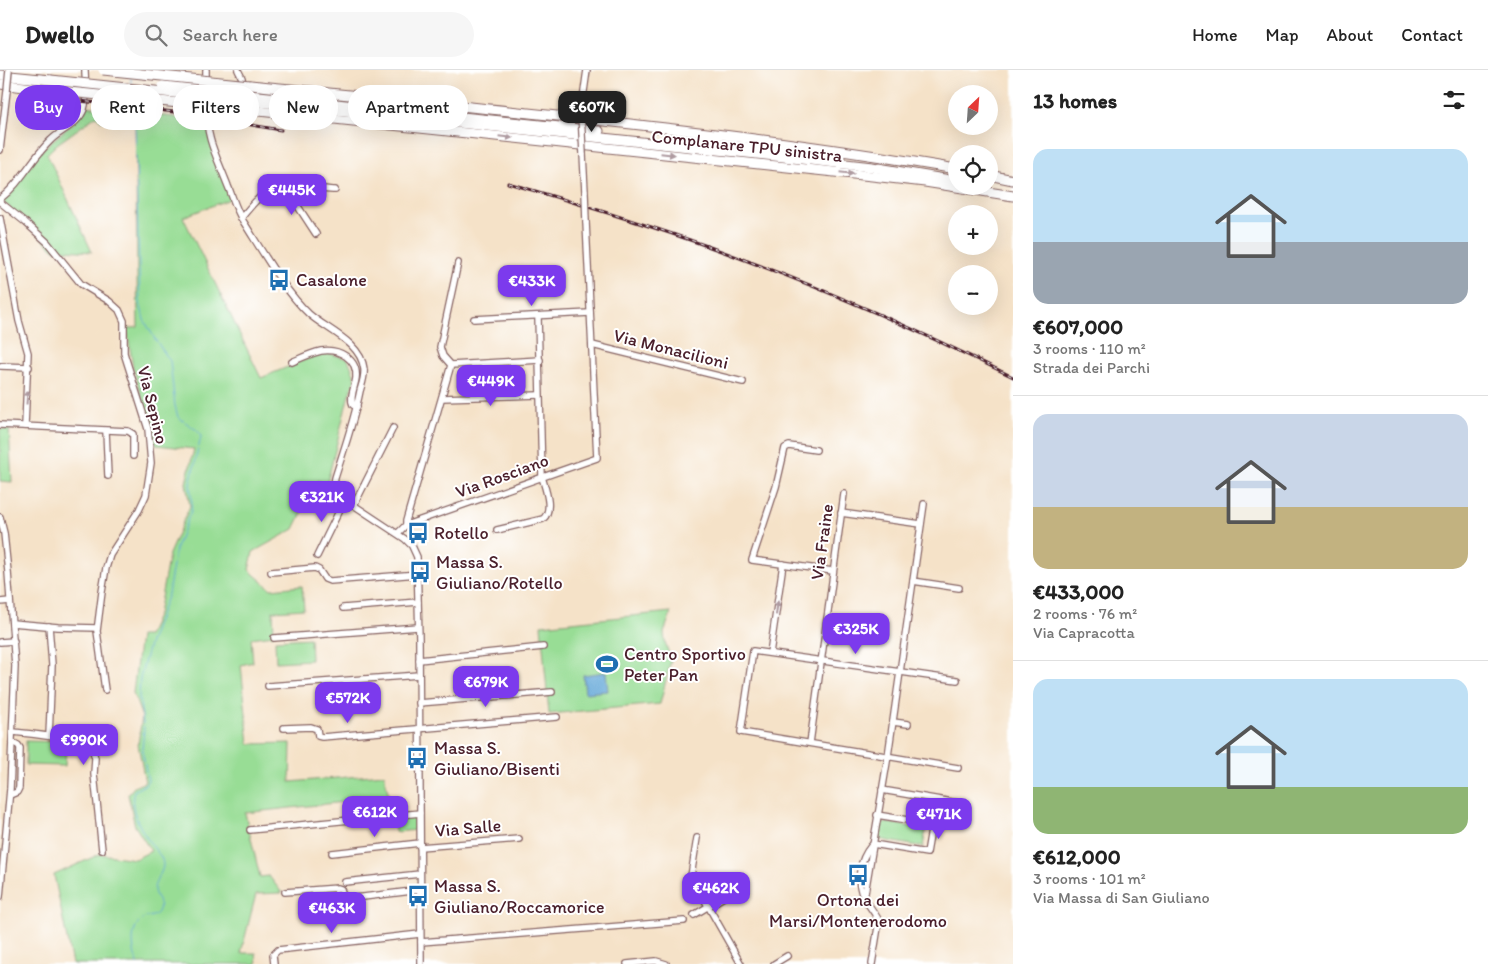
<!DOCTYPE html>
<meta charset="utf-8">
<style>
:root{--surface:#fff;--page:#f6f6f6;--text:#222;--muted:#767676;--line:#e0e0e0;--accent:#7c3aed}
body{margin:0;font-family:Itim,sans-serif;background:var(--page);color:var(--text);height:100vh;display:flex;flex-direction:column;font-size:19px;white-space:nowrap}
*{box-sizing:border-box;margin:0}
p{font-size:16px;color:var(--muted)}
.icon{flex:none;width:28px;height:28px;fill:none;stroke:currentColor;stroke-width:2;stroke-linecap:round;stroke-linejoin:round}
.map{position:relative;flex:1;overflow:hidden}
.panel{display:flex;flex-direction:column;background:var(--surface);width:475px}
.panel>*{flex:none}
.top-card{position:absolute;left:15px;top:15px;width:475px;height:45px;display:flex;gap:10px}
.needle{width:32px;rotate:25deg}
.buttons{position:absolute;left:948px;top:15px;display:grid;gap:10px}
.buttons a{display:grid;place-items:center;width:50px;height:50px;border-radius:50%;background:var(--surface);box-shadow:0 5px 20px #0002;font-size:25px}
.price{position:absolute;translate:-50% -42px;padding:0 11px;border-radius:10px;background:var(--accent);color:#fff;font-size:16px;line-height:32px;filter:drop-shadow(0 1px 2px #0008)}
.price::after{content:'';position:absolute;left:50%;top:30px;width:15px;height:11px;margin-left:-8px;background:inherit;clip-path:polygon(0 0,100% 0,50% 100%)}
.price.on{background:#222;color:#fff}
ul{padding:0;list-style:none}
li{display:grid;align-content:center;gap:10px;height:265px;padding:0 20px}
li+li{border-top:1px solid var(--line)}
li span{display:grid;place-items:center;height:155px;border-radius:15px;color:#555}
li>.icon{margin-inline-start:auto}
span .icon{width:90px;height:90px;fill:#fffc;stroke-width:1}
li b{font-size:21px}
h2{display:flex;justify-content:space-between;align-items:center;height:60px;padding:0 20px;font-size:21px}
.pill{padding:0 18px;border-radius:22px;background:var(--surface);box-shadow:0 5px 20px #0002;font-size:18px;line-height:45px}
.pill.on{background:var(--accent);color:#fff}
header{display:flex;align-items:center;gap:30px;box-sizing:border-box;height:70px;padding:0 25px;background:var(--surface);border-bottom:1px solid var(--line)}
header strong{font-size:24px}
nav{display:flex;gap:28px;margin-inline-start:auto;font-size:18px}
.search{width:350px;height:45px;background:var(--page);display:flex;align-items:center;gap:12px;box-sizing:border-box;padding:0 18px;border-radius:28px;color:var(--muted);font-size:19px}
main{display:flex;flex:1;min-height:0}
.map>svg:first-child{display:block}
.green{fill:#98dd95;stroke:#717e60}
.water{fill:#63a7d8;stroke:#566382}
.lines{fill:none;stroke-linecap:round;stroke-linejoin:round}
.stream{stroke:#63a7d8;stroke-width:1}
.minor-casing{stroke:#866362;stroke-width:8}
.highway-casing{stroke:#866362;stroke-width:11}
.minor{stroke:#fff;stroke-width:5.5}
.highway{stroke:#fff;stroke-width:9}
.rail-casing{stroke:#4a1f2b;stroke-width:3}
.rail{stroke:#fff;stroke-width:1;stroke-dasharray:4;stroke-linecap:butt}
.minor-bridge-casing{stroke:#866362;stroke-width:8;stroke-linecap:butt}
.highway-bridge-casing{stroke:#866362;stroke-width:11;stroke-linecap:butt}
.minor-bridge{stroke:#fff;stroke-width:5.5}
.highway-bridge{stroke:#fff;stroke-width:9}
.oneway{fill:#ae9aa0}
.labels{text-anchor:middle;stroke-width:4;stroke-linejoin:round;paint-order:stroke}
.street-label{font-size:18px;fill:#4a1f2b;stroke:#fff}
.poi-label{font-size:18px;fill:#4a1f2b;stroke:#fff;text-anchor:start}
</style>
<header>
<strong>Dwello</strong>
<div class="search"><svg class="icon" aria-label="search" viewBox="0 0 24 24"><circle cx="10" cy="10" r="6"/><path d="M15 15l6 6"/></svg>Search here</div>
<nav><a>Home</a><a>Map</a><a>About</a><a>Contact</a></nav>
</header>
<main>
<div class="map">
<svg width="1013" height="894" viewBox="0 0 1013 894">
<rect width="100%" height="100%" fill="#fff"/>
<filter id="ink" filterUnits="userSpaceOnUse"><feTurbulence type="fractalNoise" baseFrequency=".02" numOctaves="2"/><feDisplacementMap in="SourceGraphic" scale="10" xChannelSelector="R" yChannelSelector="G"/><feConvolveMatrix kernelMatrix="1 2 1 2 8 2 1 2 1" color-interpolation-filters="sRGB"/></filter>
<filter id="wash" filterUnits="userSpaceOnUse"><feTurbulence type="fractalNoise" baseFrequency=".0096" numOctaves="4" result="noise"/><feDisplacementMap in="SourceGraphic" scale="20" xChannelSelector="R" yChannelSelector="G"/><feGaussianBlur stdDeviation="1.12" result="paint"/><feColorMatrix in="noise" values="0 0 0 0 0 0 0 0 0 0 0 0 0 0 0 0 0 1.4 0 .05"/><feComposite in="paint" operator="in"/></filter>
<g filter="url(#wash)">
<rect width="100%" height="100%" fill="#f5e2c8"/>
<g class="green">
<path d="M85 36 206 51 232 128 183 147 261 308 324 282 348 289 356 309 349 324 326 417 318 410 294 459 253 482 249 500 271 519 302 516 304 539 273 541 274 565 251 568 253 592 241 595 249 674 291 673 290 712 384 704 389 727 245 743 260 807 269 806 282 823 256 824 241 883H256L257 894H72L54 805 100 784 135 789 151 781 135 756 128 724 134 717 145 712 138 674 142 647 133 623 140 566H148L158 544 169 484 190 436 186 413 194 379 156 375 133 298 127 259 138 257C136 188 137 120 135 52L102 51 96 46 57 74 47 84 92 182 53 179 0 129 44 78 73 53Z"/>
<path d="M0 359H9L12 412 0 411Z"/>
<path d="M671 542 664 563 665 572 671 590 660 634 549 644 541 555Z"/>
<path d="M310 568 311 590 276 592 275 570Z"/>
<path d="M26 671 66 672 65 696 26 695Z"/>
<path d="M416 747 417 760 395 762 394 749Z"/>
<path d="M882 752 926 759 923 777 878 769Z"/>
</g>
<path class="water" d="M606 602 608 621 585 623 583 605Z"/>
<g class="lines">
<g class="stream">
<path d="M131 14V6"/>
<path d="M131 33 135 52 140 232 144 250 155 269 170 291 175 336 178 347 198 361 201 367 190 414 192 434 191 441 176 478 168 524 149 575 140 608 139 626 144 659 142 680 148 710 146 714 134 721C128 741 143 763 154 778 158 783 163 788 163 795 163 803 154 811 154 820 155 828 163 834 158 842 155 847 149 846 144 848 129 856 132 881 138 894"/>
</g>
</g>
</g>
<g filter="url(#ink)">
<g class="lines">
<g class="minor-casing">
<g id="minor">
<path d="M238 0 242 8"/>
<path d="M206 23V0"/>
<path d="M206 35C206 69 216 85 228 116 233 128 236 140 243 151 261 179 285 222 309 244 327 260 361 272 364 299 365 306 362 314 360 321 354 351 344 379 335 408 333 417 337 423 343 428L405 469 412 476 417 487 419 569 421 894"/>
<path d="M581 43 587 0"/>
<path d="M0 80 7 21"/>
<path d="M583 84 585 122"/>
<path d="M286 118 316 164"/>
<path d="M0 129C21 113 32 88 51 70 61 60 79 54 84 39 88 27 85 12 85 0"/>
<path d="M0 132 25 152 47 172 81 214 109 231 119 240 124 251V283L148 359 151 393 146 425 139 440 110 485 106 498 102 522 97 561 105 620"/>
<path d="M0 148 19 251 28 283 25 356"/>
<path d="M241 148C248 140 256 129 265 123 281 113 316 119 335 120"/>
<path d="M474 249 590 243"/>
<path d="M592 275 743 312"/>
<path d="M292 292C301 288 311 283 321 281 339 278 358 289 356 308 355 317 349 327 353 335L357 337"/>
<path d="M451 295 540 290"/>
<path d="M0 296 29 297"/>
<path d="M442 328 539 325"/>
<path d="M0 355 128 361 133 364V386"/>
<path d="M106 361 108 406"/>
<path d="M816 380 789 376 785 378 776 417 752 490 833 501"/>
<path d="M354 435 393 358"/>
<path d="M841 443 921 454"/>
<path d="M0 447 4 463 8 502 15 596 10 719 0 827"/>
<path d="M406 455V451L451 295 443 286 440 277 458 193"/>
<path d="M497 460 543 449C554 440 545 418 542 407L538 247"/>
<path d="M398 463 406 455 597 388 586 152"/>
<path d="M317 486 345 429"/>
<path d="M271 502 315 498 319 500 325 509 330 511 418 504"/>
<path d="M913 511 959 518"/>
<path d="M0 532 10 531"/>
<path d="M343 538 418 532"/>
<path d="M12 553 58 557 97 558"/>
<path d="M274 568 418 557"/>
<path d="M0 572 14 571"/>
<path d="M770 583 783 494"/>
<path d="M419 590 543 577"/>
<path d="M957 610 753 581 741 662 958 698"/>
<path d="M268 616 419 605"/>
<path d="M419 633 552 622"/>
<path d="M893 652 908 654"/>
<path d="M284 658 311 657 317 659 318 666 322 667 557 647"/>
<path d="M13 662C31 664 78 668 92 677L95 688 94 704 102 780"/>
<path d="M49 666 52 595 49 556"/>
<path d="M810 673 844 424"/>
<path d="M882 720 958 733"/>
<path d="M10 725 17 722 19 718 20 678 18 675 12 672"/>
<path d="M250 760 420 743"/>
<path d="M697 768 691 806 741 894"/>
<path d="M873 774 927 783 932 754 877 745"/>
<path d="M871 776C860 789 855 812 864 828 869 836 875 843 879 851L872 894"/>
<path d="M420 777 519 769"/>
<path d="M332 783 420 773"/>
<path d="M345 812 420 804"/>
<path d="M285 822 338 818 341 819 344 828 347 829 420 820"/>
<path d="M864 829 888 686 924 434"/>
<path d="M694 845 727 825"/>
<path d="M421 872 684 851"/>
<path d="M274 894 273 885 278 880 420 864"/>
<path d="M627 894 656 891 666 894"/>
<path d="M774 894 787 886"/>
</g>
</g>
<g class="highway-casing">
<g id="highway">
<path d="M0 5 51 10"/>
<path d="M0 14 49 20"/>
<path d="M250 15C486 39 723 59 956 99"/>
<path d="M249 25 599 61"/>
<path d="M249 31 766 85 872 97 956 111"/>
<path d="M249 40 872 106 925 112 1013 126"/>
<path d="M676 69 840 87"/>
<path d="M989 105 1013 110"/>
</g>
</g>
<use href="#minor" class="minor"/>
<use href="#highway" class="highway"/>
<g class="rail-casing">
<g id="rail">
<path d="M63 29 174 42 281 60"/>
<path d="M508 113C591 137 673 162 753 193 842 226 928 265 1013 307"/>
</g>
</g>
<use href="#rail" class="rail"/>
<g class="minor-bridge-casing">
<g id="minor-bridge">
<path d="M7 21 9 0"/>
<path d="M581 43 583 84"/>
<path d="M585 122 586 152"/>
</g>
</g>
<g class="highway-bridge-casing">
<g id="highway-bridge">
<path d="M103 0 250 15"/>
<path d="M51 10 249 31"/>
<path d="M163 16 249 25"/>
<path d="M49 20 249 40"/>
</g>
</g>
<use href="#minor-bridge" class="minor-bridge"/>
<use href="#highway-bridge" class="highway-bridge"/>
</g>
<defs><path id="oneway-solid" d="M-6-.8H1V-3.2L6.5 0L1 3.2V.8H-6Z" transform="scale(1.25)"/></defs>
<g class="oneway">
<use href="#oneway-solid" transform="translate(506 67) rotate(6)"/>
<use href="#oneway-solid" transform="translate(668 84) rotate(6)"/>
<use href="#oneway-solid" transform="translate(847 103) rotate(6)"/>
<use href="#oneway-solid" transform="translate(27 327) rotate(-86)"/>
<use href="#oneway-solid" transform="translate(777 538) rotate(-82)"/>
</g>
</g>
<defs>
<g id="bus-bare" transform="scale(1.725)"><path d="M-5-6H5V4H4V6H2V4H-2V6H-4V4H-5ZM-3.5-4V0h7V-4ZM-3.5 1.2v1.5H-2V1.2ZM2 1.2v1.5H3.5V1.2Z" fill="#1f6fb2" stroke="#fff" stroke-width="2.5" paint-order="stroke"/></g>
<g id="stadium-bare" transform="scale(1.725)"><path d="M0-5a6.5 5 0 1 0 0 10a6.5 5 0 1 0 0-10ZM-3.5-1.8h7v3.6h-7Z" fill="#1f6fb2" stroke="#fff" stroke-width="2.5" paint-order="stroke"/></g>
</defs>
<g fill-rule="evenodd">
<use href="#bus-bare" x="279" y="210"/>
<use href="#bus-bare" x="418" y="463"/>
<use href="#bus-bare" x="420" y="502"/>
<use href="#stadium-bare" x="607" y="594"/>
<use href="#bus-bare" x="417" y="688"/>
<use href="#bus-bare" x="858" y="805"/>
<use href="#bus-bare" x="418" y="826"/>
</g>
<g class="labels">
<g class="street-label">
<text transform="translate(747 76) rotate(6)" y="6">Complanare TPU sinistra</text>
<text transform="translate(671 279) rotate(14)" y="6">Via Monacilioni</text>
<text transform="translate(153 335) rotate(76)" y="6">Via Sepino</text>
<text transform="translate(502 406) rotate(-20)" y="6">Via Rosciano</text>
<text transform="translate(822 472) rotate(-82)" y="6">Via Fraine</text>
<text transform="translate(468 758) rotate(-5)" y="6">Via Salle</text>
</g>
<g class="poi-label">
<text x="296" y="216">Casalone</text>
<text x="434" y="469">Rotello</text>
<text x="436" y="498">Massa S.<tspan x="436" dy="21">Giuliano/Rotello</tspan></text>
<text x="624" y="590">Centro Sportivo<tspan x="624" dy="21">Peter Pan</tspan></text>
<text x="434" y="684">Massa S.<tspan x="434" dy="21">Giuliano/Bisenti</tspan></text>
<text x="434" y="822">Massa S.<tspan x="434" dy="21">Giuliano/Roccamorice</tspan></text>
<text x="858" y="836" text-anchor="middle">Ortona dei<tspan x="858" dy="21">Marsi/Montenerodomo</tspan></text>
</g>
</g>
</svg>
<div class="buttons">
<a><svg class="needle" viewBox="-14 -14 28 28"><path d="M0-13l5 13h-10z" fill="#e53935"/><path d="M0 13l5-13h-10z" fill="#767676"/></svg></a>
<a><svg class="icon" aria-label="locate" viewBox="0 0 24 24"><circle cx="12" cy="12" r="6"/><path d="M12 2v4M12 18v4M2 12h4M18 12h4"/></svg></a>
<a>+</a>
<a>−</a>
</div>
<b class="price on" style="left:592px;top:63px">€607K</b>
<b class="price" style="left:292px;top:146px">€445K</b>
<b class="price" style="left:532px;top:237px">€433K</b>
<b class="price" style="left:491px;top:337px">€449K</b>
<b class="price" style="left:322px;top:453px">€321K</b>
<b class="price" style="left:856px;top:585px">€325K</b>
<b class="price" style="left:486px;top:638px">€679K</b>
<b class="price" style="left:348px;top:654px">€572K</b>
<b class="price" style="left:84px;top:696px">€990K</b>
<b class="price" style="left:375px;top:768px">€612K</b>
<b class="price" style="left:939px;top:770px">€471K</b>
<b class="price" style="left:716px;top:844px">€462K</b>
<b class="price" style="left:332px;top:864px">€463K</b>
<div class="top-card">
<a class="pill on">Buy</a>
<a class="pill">Rent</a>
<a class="pill">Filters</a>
<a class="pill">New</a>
<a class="pill">Apartment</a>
</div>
</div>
<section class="panel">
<h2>13 homes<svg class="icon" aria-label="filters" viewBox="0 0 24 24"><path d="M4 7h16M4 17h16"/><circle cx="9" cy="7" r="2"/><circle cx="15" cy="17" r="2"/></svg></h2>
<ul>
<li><span style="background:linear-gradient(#bfe0f5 60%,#9aa5b1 0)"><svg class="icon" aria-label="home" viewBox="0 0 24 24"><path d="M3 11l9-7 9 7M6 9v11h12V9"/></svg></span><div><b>€607,000</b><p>3 rooms · 110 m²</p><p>Strada dei Parchi</p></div></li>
<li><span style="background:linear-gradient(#c9d6e8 60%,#c2b280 0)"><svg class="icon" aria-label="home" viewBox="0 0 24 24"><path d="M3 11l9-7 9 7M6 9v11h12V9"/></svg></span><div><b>€433,000</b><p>2 rooms · 76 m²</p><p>Via Capracotta</p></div></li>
<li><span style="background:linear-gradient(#bfe0f5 70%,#8fb573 0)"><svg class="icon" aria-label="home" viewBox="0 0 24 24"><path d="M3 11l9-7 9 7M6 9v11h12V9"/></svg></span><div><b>€612,000</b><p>3 rooms · 101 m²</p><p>Via Massa di San Giuliano</p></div></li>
</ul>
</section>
</main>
